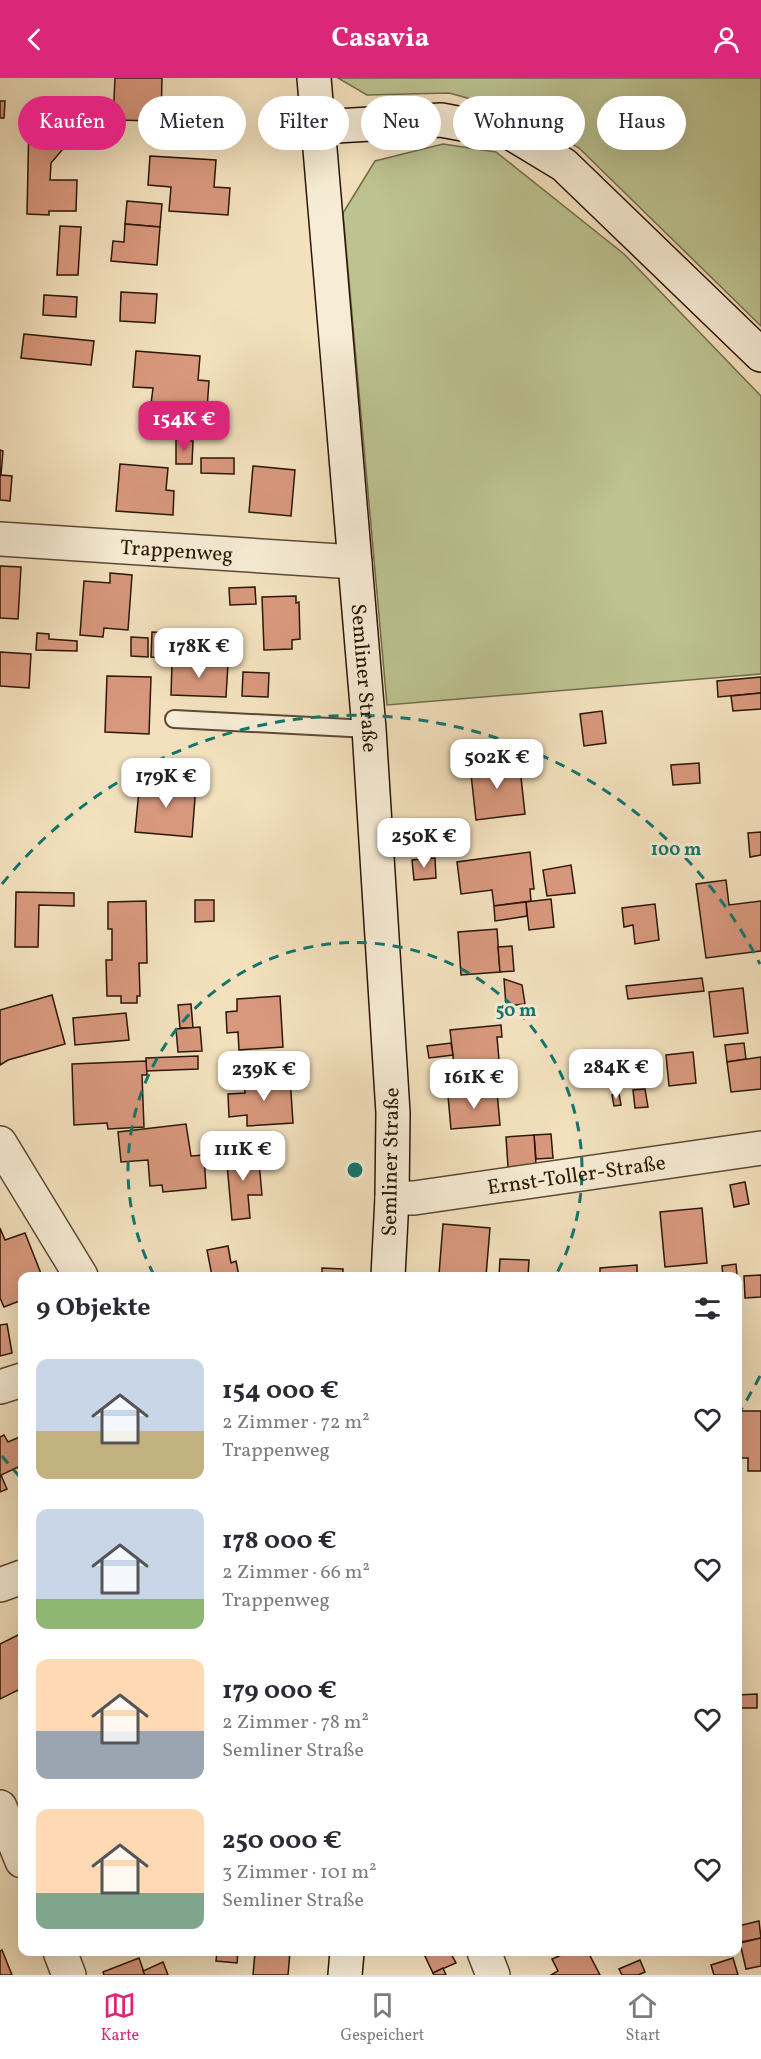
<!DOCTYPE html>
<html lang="de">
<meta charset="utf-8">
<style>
:root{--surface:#fff;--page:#f2f2f3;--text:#2b2b33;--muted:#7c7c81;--line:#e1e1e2;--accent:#db2777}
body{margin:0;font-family:Vollkorn,serif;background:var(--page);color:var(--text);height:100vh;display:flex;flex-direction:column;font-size:22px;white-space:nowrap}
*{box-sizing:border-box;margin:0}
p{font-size:20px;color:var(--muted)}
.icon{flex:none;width:33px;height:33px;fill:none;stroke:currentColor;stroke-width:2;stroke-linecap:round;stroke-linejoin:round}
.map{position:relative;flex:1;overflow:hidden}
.side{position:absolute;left:18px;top:1194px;width:724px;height:684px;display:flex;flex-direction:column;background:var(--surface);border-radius:12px;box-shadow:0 6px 24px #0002}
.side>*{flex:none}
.banner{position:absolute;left:18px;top:18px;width:726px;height:54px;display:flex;gap:12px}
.price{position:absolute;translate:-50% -51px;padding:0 14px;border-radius:12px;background:#fff;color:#222;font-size:20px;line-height:39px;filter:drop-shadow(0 2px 3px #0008)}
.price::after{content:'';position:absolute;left:50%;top:36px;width:18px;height:14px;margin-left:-9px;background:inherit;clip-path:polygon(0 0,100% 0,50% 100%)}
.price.selected{background:var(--accent);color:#fff}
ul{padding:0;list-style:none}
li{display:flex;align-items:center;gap:18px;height:150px;padding:0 18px}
li span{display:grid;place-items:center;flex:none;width:168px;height:120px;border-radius:12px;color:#555}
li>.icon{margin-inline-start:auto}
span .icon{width:72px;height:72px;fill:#fffc;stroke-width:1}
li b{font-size:26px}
h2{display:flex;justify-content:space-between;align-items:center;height:72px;padding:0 18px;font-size:26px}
.tag{padding:0 21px;border-radius:27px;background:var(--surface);box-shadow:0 6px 24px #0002;font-size:21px;line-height:54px}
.tag.selected{background:var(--accent);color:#fff}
header{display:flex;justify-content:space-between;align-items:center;height:78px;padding:0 18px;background:var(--accent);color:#fff;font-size:27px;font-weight:700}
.tabs{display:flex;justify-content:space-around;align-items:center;height:84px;border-top:2px solid var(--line);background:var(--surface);font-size:16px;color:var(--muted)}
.tabs a{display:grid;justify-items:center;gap:3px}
.tabs .selected{color:var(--accent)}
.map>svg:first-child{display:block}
.green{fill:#bcc290;stroke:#736c4c;stroke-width:1.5}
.building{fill:#d8987d;stroke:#2a1607;stroke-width:1.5}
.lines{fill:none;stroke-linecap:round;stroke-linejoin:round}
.lane-casing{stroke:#5c4935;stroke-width:20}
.street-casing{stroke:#5c4935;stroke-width:36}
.secondary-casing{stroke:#2a1607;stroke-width:36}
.lane{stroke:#f7ecd5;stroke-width:16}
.street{stroke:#f7ecd5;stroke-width:33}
.secondary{stroke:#f7ecd5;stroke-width:33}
.ring{fill:none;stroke:#0f766e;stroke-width:3;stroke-dasharray:10 8}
.labels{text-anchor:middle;stroke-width:6;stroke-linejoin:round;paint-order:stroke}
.street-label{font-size:21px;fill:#2a1607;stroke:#f7ecd5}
.centre{fill:#0f766e;stroke:#f7ecd5;stroke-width:3}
.ring-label{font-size:18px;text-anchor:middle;font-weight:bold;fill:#0f766e;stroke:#f7ecd5;stroke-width:6;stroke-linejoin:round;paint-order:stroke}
</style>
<header><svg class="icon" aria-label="back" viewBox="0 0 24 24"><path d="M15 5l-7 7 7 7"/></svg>Casavia<svg class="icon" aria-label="person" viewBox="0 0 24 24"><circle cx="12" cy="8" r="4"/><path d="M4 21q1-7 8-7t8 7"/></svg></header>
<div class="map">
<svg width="761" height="1897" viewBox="0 0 761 1897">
<rect width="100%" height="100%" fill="#f3e1be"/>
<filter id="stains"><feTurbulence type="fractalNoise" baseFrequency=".00333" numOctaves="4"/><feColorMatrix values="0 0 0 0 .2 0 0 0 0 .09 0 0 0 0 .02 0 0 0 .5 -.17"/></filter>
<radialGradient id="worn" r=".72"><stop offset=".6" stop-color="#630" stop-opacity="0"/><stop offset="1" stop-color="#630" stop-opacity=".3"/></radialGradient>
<g class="green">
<path d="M338 0H761V248L579 70 515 33 449 15 367 17Z"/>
<path d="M443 66 496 74 624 176 761 318V596L387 627 343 135 375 83Z"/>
</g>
<g class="building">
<path d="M115 0H162L161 43 113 42Z"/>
<path d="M0 23H5L4 40H0Z"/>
<path d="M29 42 65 43 63 71 51 85 50 102H77L76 133H49V137L27 136Z"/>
<path d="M150 78 216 82 214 109 230 110 228 137 169 133 171 109 148 107Z"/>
<path d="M127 123 162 126 160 149 125 146Z"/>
<path d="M125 146 160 149 157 187 111 183 113 163 124 164Z"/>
<path d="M60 148 81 149 78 197H57Z"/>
<path d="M121 214 157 216 155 245 120 243Z"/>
<path d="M44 217 77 219 76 239 43 237Z"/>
<path d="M24 256 94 263 91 287 21 280Z"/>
<path d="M136 273 200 278 198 302 209 303 207 331 151 326 153 310 133 309Z"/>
<path d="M176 362 193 363 192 386H176Z"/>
<path d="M0 372 3 373 1 397 12 398 10 423 0 422Z"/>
<path d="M201 380H234V396L201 395Z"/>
<path d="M120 386 168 390 166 412 174 413 173 437 116 433Z"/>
<path d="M253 388 295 392 291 438 249 434Z"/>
<path d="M0 488 21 489 18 541 0 540Z"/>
<path d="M110 495 132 497 128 552 104 550 103 559 80 557 84 503 110 505Z"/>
<path d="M255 509 256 526 230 527 229 510Z"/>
<path d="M296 518V525L299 524 300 561 292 562V571L264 572 262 519Z"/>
<path d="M193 552 229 554 228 586 191 585Z"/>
<path d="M152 554 168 555 167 580 151 579Z"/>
<path d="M37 555 49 556V561L77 563V573L36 572Z"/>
<path d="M131 559 148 560V579L131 578Z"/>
<path d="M0 574 31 576 29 610 0 608Z"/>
<path d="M172 584 228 586 226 619 171 617Z"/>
<path d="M243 594 269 595 268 619 242 618Z"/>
<path d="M107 598 151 599 149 656 105 654Z"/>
<path d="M761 599V615L718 619 717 603Z"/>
<path d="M761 615V631L733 633 731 618Z"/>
<path d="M602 633 606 665 584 668 580 636Z"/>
<path d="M519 681 525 736 476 742 470 687Z"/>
<path d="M699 685 700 705 673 707 671 687Z"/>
<path d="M140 702 196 707 192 759 135 754Z"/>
<path d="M761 754V777L750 779 748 755Z"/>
<path d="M530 774 534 811H530L531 823 494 828 492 812 461 816 457 784Z"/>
<path d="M435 780 436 800 414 802 412 782Z"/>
<path d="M571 787 575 815 547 818 543 792Z"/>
<path d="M726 802 729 827 761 823V873L706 880 696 806Z"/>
<path d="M16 814 74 815V828L39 827 38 869H15Z"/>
<path d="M551 821 554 849 529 852 526 824Z"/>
<path d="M195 822H214V843L195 844Z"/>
<path d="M146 823 147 885H139L140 918H137V925H121V918H107L106 882H112V851H108V824Z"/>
<path d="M526 824 527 838 495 843 494 828Z"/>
<path d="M655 826 659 862 635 866 633 847 624 849 622 830Z"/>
<path d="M497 851 500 894 461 897 458 854Z"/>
<path d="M512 868 514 893 500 894 498 869Z"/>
<path d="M702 900 704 913 628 921 626 908Z"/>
<path d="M504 901 522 907 525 926 506 928Z"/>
<path d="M743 910 748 955 714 959 709 914Z"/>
<path d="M52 917 65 966 8 982 0 987V932Z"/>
<path d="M280 918 283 969 239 972 238 954 227 955 226 934 237 933V921Z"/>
<path d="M191 926 193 950H180L178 927Z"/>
<path d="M126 935 129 962 75 967 73 940Z"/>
<path d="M501 947 502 959H497L499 982 454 987 450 952Z"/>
<path d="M200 949 202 973 178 974 176 951Z"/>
<path d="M451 965 453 977 429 980 427 968Z"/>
<path d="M744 965 746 981 727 984 725 967Z"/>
<path d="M693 974 696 1005 669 1008 666 977Z"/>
<path d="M198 978V991L146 993V980Z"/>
<path d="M761 979V1011L731 1014 727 984Z"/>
<path d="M640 980 642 991 635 992 633 981Z"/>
<path d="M146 983 147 997H142L144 1049 108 1051 107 1045 74 1047 72 986Z"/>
<path d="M290 999 293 1045 247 1048V1037L229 1039 228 1016 245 1015 244 1003Z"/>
<path d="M645 1011 648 1029 635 1030 633 1012Z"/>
<path d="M497 1014 500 1047 451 1051 448 1018Z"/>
<path d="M619 1016 621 1027 614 1028 612 1017Z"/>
<path d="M186 1046 191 1078 204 1077 206 1110 163 1114 162 1107 150 1108 148 1082 121 1084 118 1054Z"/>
<path d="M551 1056 553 1080 536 1081 534 1057Z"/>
<path d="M534 1057 536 1087 508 1089 506 1059Z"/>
<path d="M258 1073 262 1117H248L250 1140 232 1142 226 1075Z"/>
<path d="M745 1104 749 1126 734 1129 730 1107Z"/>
<path d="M702 1130 707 1185 665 1189 660 1134Z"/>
<path d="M443 1146 490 1150 486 1198 439 1196Z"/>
<path d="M0 1150 5 1162 25 1155 42 1198H22V1222L4 1229 0 1220Z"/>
<path d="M228 1168 231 1185 236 1183 239 1198H212L207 1172Z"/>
<path d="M500 1181 529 1182 528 1198H499Z"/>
<path d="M736 1186 737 1198H723L722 1188Z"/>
<path d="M637 1187V1198H600V1190Z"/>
<path d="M322 1190 343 1191V1198H322Z"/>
<path d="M761 1197V1219L745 1220 744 1198Z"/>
<path d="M7 1246 12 1275 0 1278V1247Z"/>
<path d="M738 1333H761V1393H748V1380H738Z"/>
<path d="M4 1357 8 1364 22 1358V1399L18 1389 1 1397 7 1411 0 1414V1359Z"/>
<path d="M22 1555V1613L19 1615 18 1612 0 1621V1566Z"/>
<path d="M757 1616V1630H738V1617Z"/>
<path d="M759 1843 761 1860 741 1864 738 1848Z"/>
<path d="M761 1860V1888L746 1891 740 1865Z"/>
<path d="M2 1872 12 1897H0V1873Z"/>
<path d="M217 1874H238L237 1885 216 1883Z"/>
<path d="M255 1874H290L288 1897H253Z"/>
<path d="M423 1874H450L456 1885 433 1895Z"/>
<path d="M568 1874H588L600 1897H551L558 1893 552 1881Z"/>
<path d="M139 1880 145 1897H104L103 1894Z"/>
<path d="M733 1880 738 1897H714L711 1887Z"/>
<path d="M640 1882 645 1894 638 1897H622L619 1891Z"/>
<path d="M163 1884 168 1897H145L143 1893Z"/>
<path d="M443 1890 446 1897H434L433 1895Z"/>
</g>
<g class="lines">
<g class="lane-casing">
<path id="lane" d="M174 641 369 651"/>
</g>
<g class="street-casing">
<g id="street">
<path id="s1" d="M0 461 355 484"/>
<path d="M0 1065 81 1198"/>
<path id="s2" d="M392 1120H414L761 1070"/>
<path d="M0 1309 22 1302"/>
<path d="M0 1507 22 1499"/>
<path d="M0 1729 22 1783"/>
<path d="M60 1874 69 1897"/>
<path d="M484 1874 493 1897"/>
</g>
</g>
<g class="secondary-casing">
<g id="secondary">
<path id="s3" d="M314 0 369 651 393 1035 392 1120 388 1198"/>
<path d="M318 49 441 42 511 55 564 87 761 277"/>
<path d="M345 1897 347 1874"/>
</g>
</g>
<use href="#lane" class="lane"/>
<use href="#street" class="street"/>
<use href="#secondary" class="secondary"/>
</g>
<g class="ring">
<path d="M154 1197A227 227 0 1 1 556 1197"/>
<path d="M760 1298A454 454 0 0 1 740 1333M20 1399A454 454 0 0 1 2 1378M2 806A454 454 0 0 1 760 886"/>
</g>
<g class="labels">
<g class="street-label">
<text dy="7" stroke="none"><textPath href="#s1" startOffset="177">Trappenweg</textPath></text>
<text dy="7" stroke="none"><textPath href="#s3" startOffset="602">Semliner Straße</textPath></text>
<text transform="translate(390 1084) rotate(-89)" y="7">Semliner Straße</text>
<text dy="7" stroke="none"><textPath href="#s2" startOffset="186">Ernst-Toller-Straße</textPath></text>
</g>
</g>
<circle cx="355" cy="1092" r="9" class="centre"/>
<g class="ring-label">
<text x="676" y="777">100 m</text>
<text x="516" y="938">50 m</text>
</g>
<rect width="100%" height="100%" filter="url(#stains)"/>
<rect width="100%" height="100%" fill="url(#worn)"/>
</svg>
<b class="price selected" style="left:184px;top:374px">154K €</b>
<b class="price" style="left:199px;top:601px">178K €</b>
<b class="price" style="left:497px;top:712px">502K €</b>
<b class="price" style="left:166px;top:731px">179K €</b>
<b class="price" style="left:424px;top:791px">250K €</b>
<b class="price" style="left:616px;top:1022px">284K €</b>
<b class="price" style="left:264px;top:1024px">239K €</b>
<b class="price" style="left:474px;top:1032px">161K €</b>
<b class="price" style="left:243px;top:1104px">111K €</b>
<div class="banner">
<a class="tag selected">Kaufen</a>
<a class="tag">Mieten</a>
<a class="tag">Filter</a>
<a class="tag">Neu</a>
<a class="tag">Wohnung</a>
<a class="tag">Haus</a>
</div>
<section class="side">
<h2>9 Objekte<svg class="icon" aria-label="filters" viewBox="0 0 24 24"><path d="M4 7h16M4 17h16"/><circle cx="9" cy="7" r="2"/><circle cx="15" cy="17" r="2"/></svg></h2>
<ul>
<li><span style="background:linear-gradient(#c9d6e8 60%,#c2b280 0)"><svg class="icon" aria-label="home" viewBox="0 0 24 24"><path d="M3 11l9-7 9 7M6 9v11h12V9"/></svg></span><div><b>154 000 €</b><p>2 Zimmer · 72 m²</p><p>Trappenweg</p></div><svg class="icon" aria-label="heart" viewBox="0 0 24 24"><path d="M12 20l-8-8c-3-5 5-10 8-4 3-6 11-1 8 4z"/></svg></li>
<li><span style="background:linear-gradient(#c9d6e8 75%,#8fb573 0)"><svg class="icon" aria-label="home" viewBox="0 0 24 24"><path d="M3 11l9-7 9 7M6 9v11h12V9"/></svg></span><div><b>178 000 €</b><p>2 Zimmer · 66 m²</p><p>Trappenweg</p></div><svg class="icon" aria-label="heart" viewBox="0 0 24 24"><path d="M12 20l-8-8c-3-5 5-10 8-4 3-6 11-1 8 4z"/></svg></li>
<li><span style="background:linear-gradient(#ffd9b3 60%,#9aa5b1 0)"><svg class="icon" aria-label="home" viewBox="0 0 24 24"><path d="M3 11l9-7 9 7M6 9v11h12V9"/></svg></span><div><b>179 000 €</b><p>2 Zimmer · 78 m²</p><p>Semliner Straße</p></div><svg class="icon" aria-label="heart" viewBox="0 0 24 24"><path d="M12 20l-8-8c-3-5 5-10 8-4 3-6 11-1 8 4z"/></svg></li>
<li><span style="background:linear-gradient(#ffd9b3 70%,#7fa58c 0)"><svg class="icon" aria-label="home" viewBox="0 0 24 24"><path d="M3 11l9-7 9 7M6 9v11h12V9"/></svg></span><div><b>250 000 €</b><p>3 Zimmer · 101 m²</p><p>Semliner Straße</p></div><svg class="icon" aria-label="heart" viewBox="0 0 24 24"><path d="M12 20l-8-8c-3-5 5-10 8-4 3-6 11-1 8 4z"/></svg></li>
</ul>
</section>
</div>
<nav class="tabs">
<a class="selected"><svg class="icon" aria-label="map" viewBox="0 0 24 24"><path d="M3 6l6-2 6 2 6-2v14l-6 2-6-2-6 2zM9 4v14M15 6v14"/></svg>Karte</a>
<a><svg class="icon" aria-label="saved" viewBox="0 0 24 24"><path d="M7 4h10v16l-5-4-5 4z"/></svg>Gespeichert</a>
<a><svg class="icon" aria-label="home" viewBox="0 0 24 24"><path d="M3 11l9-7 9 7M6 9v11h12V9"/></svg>Start</a>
</nav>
